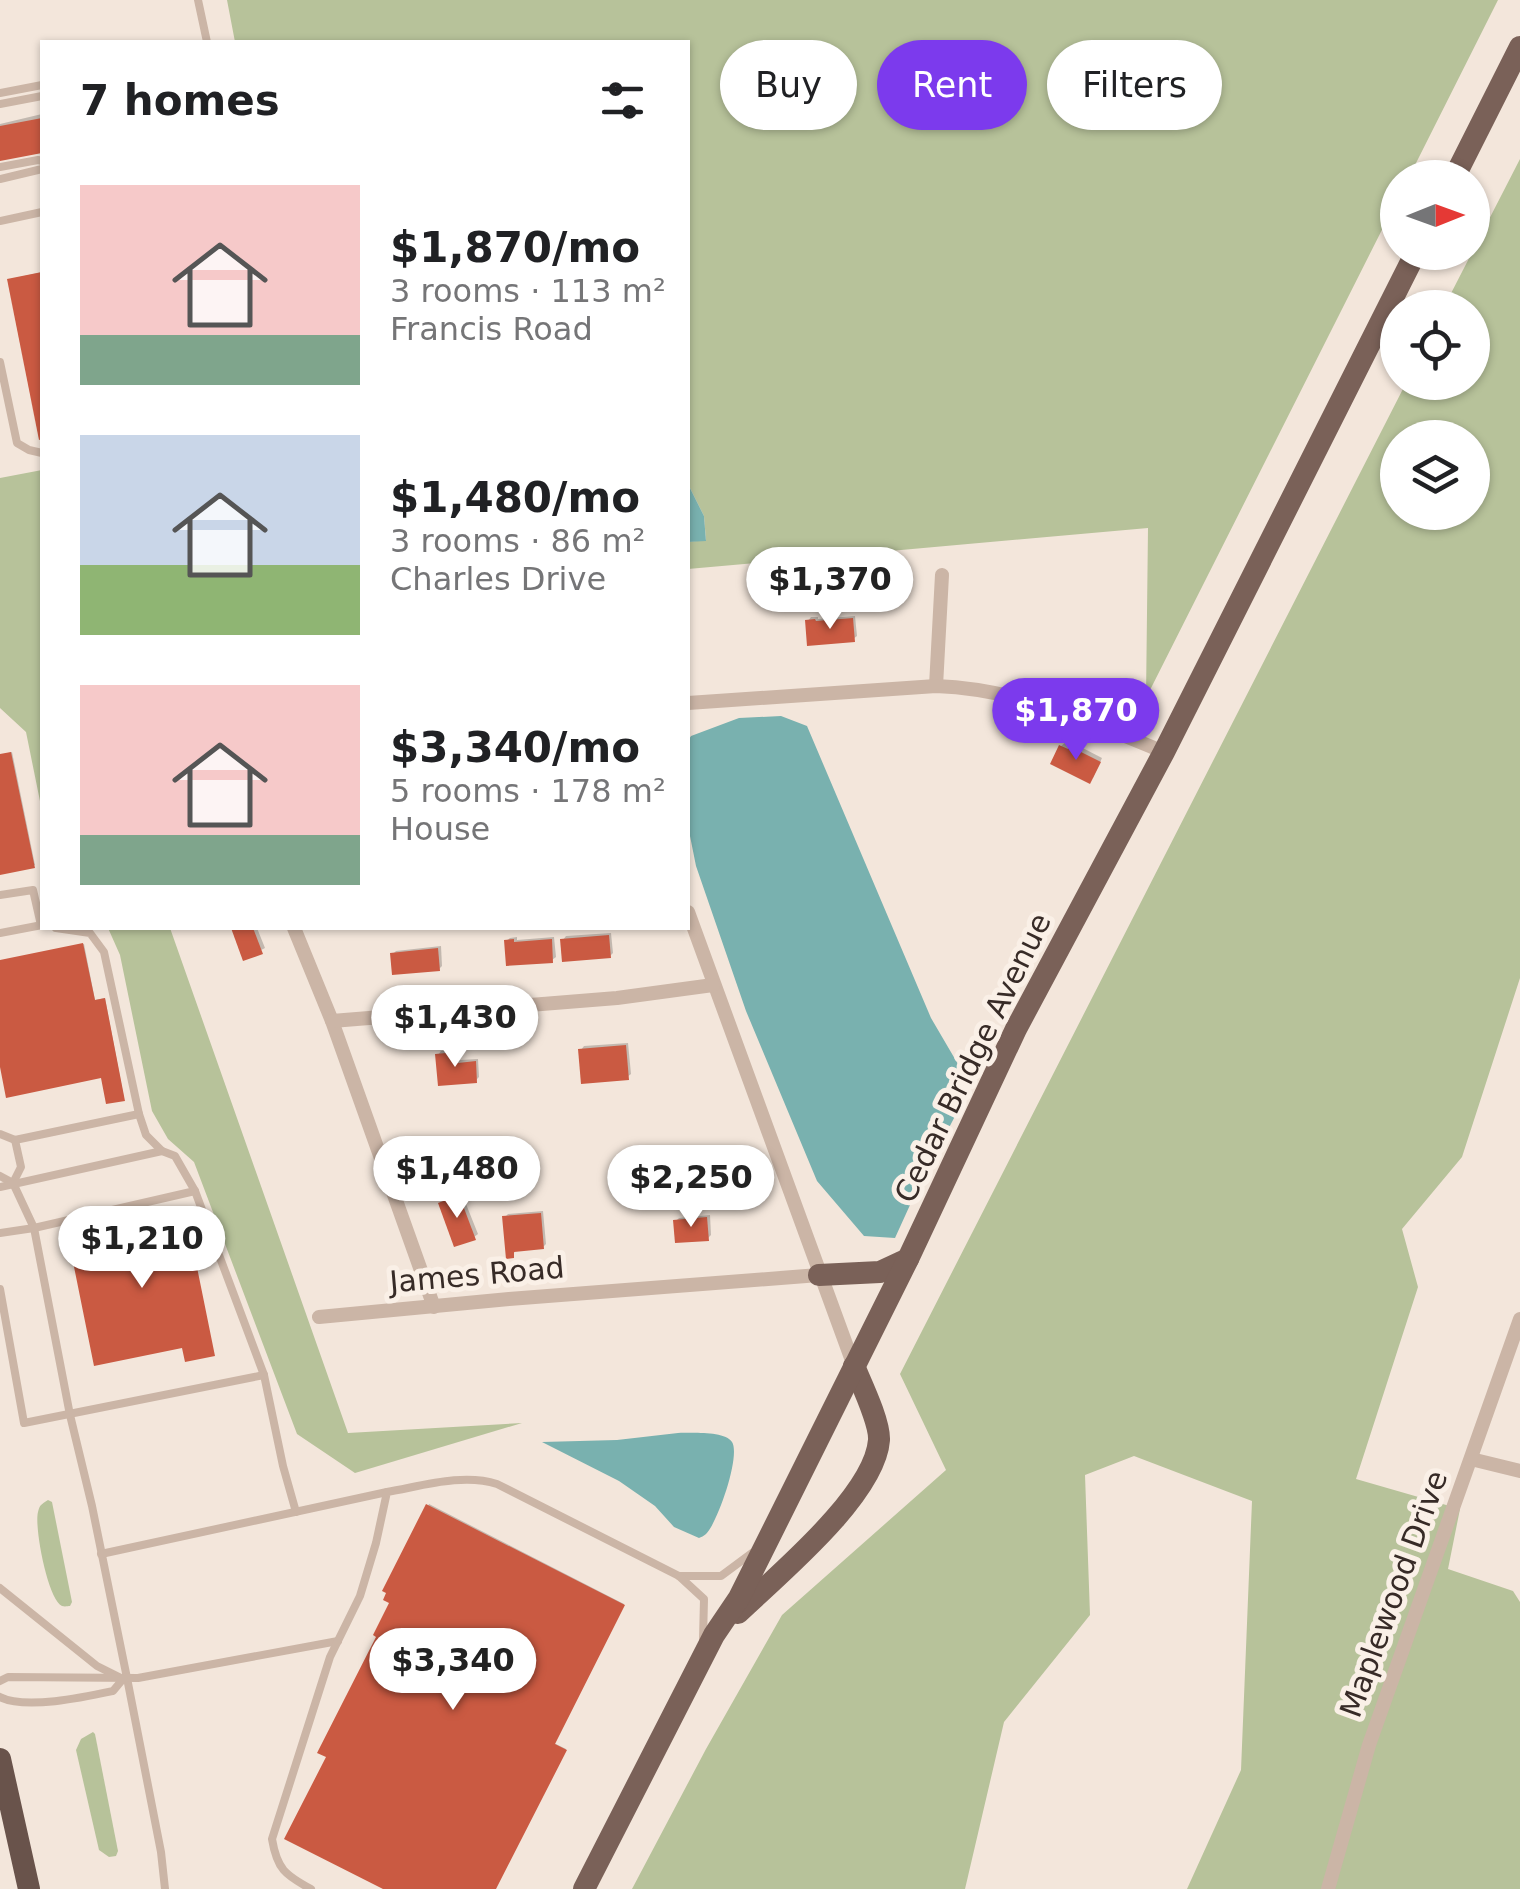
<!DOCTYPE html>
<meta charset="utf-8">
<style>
:root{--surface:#fff;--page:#f6f6f6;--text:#202124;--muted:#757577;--accent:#7c3aed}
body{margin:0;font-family:"DejaVu Sans",sans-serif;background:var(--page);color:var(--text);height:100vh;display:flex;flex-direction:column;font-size:38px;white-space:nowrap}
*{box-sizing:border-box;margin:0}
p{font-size:32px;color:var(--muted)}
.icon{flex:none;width:55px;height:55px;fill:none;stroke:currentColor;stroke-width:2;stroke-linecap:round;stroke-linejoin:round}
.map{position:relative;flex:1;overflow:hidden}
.drawer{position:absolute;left:40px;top:40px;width:650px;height:890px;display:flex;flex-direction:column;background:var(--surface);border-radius:0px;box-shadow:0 2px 8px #0004}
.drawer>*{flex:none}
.banner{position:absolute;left:720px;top:40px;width:650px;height:90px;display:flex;gap:20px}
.needle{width:65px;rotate:89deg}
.buttons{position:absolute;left:1380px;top:160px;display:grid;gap:20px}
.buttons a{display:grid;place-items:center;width:110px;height:110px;border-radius:50%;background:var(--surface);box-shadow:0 2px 8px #0004;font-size:50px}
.price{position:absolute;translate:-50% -85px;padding:0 22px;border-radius:35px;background:#fff;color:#222;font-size:32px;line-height:65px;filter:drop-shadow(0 2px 5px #0008)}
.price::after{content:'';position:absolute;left:50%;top:60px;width:30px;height:22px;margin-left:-15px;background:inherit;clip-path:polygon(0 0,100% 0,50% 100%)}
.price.current{background:var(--accent);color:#fff}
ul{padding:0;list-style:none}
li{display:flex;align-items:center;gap:30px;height:250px;padding:0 40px}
li span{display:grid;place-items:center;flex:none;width:280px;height:200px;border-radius:0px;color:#555}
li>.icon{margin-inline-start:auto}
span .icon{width:120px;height:120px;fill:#fffc;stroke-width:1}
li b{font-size:42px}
h2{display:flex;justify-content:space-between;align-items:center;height:120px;padding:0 40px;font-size:42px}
.pill{padding:0 35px;border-radius:45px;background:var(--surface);box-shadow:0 2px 8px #0004;font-size:35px;line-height:90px}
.pill.current{background:var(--accent);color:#fff}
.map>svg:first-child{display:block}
.green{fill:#b7c29a;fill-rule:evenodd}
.water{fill:#79b1af}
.shadow{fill:#0003}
.building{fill:#ca5a42}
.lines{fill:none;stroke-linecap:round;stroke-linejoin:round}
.service{stroke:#cbb5a6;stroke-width:8}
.minor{stroke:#cbb5a6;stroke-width:14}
.primary{stroke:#7a6158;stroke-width:22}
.trunk{stroke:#69534b;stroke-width:22}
.labels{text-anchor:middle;stroke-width:10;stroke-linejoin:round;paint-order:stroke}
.street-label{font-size:30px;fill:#372b27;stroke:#faf0e7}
</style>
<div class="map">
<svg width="1520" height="1889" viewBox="0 0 1520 1889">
<rect width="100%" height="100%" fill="#f3e6db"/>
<g class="green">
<path d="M227 0H1498L1409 177 1398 178 1397 200 1146 698 1148 528 688 569V542L706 540 704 516 688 484V42H235Z"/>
<path d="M1520 159V978L1462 1157 1402 1229 1418 1287 1356 1479 1460 1509 1448 1569 1513 1591 1520 1602V1889H1187L1241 1770 1252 1501 1134 1456 1085 1475 1090 1615 1004 1722 965 1889H632L706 1749 782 1615 946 1470 900 1374 1406 383 1472 382V308L1444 307ZM1398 438H1472V512H1398Z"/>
<path d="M42 470V811L26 732 0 708V478Z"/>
<path d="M108 928H170L348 1433 522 1423 355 1473 297 1434 194 1162 168 1139 152 1111 120 955Z"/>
<path d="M48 1500 52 1502 72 1602 70 1606C68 1606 65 1607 62 1606 48 1600 34 1527 38 1512 40 1504 41 1505 48 1500Z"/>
<path d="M93 1732 95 1734 118 1851 116 1856 109 1857 99 1850 76 1750 81 1739Z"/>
</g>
<g class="water">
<path d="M688 484 704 516 706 541 688 542Z"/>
<path d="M781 716 807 726 931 1018 962 1071 966 1095 940 1145 925 1160 915 1194 895 1238 864 1236 817 1181 746 1011 696 866 688 826V741L691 736 739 718Z"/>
<path d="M678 1433C691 1433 725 1431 732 1442 741 1456 717 1524 706 1534 704 1536 701 1537 699 1538L674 1527 655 1506 619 1481 542 1442 617 1440Z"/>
</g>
<g class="shadow">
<path d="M42 114V151L0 159V124Z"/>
<path d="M42 272V436L41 437 11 279Z"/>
<path d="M855 616 857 636 853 639 808 621 811 617H818V619Z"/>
<path d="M1065 743 1072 746 1075 744 1102 758 1093 778 1061 746Z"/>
<path d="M12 752 35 865 0 873V755Z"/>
<path d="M234 928H257L265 948 245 958Z"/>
<path d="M611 933 613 953 610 956 563 940 566 936Z"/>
<path d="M517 937V940L554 937 556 957 552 960 506 941 510 938Z"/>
<path d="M84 944 95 1000 105 998 124 1098 103 1076 0 1054V961Z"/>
<path d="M441 946 442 966 439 969 393 954 396 951Z"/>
<path d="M628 1043 631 1074 627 1077 581 1050 584 1046Z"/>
<path d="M460 1050V1060L478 1059 479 1077 476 1080 438 1055 441 1051Z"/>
<path d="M462 1194 478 1234 474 1237 441 1203Z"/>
<path d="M543 1211 546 1244 543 1247 516 1249 513 1255 505 1217 508 1214Z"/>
<path d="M710 1215 711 1235 708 1238 676 1221 679 1218Z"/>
<path d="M429 1504 624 1604 554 1743 566 1749 495 1889H388L329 1756 392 1601 389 1592 386 1590Z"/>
</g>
<g class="building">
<path d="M42 118V153L0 161V126Z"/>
<path d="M42 272V439L39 440 7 279Z"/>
<path d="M853 618 855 642 807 646 805 620 815 619 816 621Z"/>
<path d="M1059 745 1068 749 1069 746 1101 762 1090 784 1050 764Z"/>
<path d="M11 752 35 868 0 875V754Z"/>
<path d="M231 928H253L263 954 243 961Z"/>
<path d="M609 935 611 958 562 962 560 939Z"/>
<path d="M514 939V942L552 939 553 963 506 966 504 940Z"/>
<path d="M83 943 95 1000 105 998 125 1101 106 1104 101 1078 6 1098 0 1067V960Z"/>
<path d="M438 948 440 971 392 975 390 953Z"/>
<path d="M626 1045 629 1080 581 1084 578 1049Z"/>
<path d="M457 1052 458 1063 476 1061 477 1083 438 1086 435 1054Z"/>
<path d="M459 1195 476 1240 454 1247 438 1203Z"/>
<path d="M186 1213 215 1356 185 1362 182 1348 94 1366 68 1237Z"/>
<path d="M541 1213 544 1249 514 1252V1258L506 1259 502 1216Z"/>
<path d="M707 1217 709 1241 675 1243 673 1220Z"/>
<path d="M426 1504 625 1605 555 1744 567 1750 496 1889H383L284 1839 326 1757 317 1753 376 1637 373 1635 389 1603 383 1600 386 1593 382 1591Z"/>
</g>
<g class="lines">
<g class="service">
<path d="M198 0 207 42"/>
<path d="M0 93 42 85"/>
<path d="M0 104 42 96"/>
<path d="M0 167 38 160 42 161"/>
<path d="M0 179 42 169"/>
<path d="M0 221 42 212"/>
<path d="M0 362 17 443 29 450 42 453"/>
<path d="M0 895 33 890 41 925"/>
<path d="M56 928 90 933 104 952 139 1114 146 1135 162 1151"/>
<path d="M0 933 42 925"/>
<path d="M0 1134 15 1140 139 1114"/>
<path d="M0 1176 13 1183 34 1228 70 1415 92 1506 127 1678 161 1852 165 1889"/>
<path d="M13 1183 21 1167 15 1140"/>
<path d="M0 1187 162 1151 175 1156 195 1191 264 1375 283 1466 296 1512"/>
<path d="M0 1233 34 1228 195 1191"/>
<path d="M0 1289 24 1423 264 1375"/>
<path d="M101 1554 387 1492"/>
<path d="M679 1576H721L752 1553"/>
<path d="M0 1588 97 1666 119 1677"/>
<path d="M0 1681 8 1677 138 1678 338 1641"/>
<path d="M0 1697C25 1710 85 1697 113 1691L123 1679"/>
<path d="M311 1889C285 1875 277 1869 272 1839L330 1657 360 1596 376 1543 387 1492C422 1486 463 1473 497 1484L679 1576 704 1599 703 1640"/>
</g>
<g class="minor">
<path d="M936 686 942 575"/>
<path d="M688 703 936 686C1019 689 1089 721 1164 752"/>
<path d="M688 912 854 1366"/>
<path d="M294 928 332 1021 434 1307"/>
<path d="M332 1021 617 998 713 985"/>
<path d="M319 1317 509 1299 819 1275"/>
<path d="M1471 1459 1520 1471"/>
<path d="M1328 1889 1369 1745 1520 1319"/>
</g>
<g class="primary">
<path d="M1454 178 1520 47"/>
<path d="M819 1275 880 1272 908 1259"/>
<path d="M738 1613C778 1575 875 1495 879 1440 880 1422 861 1383 854 1366"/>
<path d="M584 1889 714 1635 739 1598 908 1259 1016 1029 1164 752 1416 252"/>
</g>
<path class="trunk" d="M0 1759 29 1889"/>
</g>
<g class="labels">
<g class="street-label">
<text transform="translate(973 1058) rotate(-64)" y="10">Cedar Bridge Avenue</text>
<text transform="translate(477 1275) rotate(-5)" y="10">James Road</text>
<text transform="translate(1394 1594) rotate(-70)" y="10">Maplewood Drive</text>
</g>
</g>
</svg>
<div class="buttons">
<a><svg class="needle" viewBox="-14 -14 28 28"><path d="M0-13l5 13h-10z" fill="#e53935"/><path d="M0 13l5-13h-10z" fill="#757577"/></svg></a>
<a><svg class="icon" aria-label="locate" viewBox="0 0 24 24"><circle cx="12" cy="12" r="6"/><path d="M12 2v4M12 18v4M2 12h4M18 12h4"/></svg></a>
<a><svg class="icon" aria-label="layers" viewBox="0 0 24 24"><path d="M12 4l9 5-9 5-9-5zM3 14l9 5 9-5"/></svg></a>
</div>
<b class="price" style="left:830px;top:632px">$1,370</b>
<b class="price current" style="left:1076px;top:763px">$1,870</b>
<b class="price" style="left:455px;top:1070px">$1,430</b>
<b class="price" style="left:457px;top:1221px">$1,480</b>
<b class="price" style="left:691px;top:1230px">$2,250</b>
<b class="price" style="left:142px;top:1291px">$1,210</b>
<b class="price" style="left:453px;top:1713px">$3,340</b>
<div class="banner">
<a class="pill">Buy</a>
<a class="pill current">Rent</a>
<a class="pill">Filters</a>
</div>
<section class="drawer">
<h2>7 homes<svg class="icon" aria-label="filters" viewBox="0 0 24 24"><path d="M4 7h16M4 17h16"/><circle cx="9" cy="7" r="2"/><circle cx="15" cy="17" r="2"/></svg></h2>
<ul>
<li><span style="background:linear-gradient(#f6c9c9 75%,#7fa58c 0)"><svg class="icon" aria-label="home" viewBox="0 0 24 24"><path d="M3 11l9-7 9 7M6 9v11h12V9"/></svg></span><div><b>$1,870/mo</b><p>3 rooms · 113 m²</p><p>Francis Road</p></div></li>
<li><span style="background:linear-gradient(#c9d6e8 65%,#8fb573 0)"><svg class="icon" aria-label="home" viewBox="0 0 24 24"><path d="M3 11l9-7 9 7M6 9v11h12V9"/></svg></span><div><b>$1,480/mo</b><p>3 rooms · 86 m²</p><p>Charles Drive</p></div></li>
<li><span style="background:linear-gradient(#f6c9c9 75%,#7fa58c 0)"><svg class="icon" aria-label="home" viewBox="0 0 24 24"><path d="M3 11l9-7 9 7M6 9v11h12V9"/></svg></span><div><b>$3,340/mo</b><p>5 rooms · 178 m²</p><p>House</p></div></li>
</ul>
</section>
</div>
